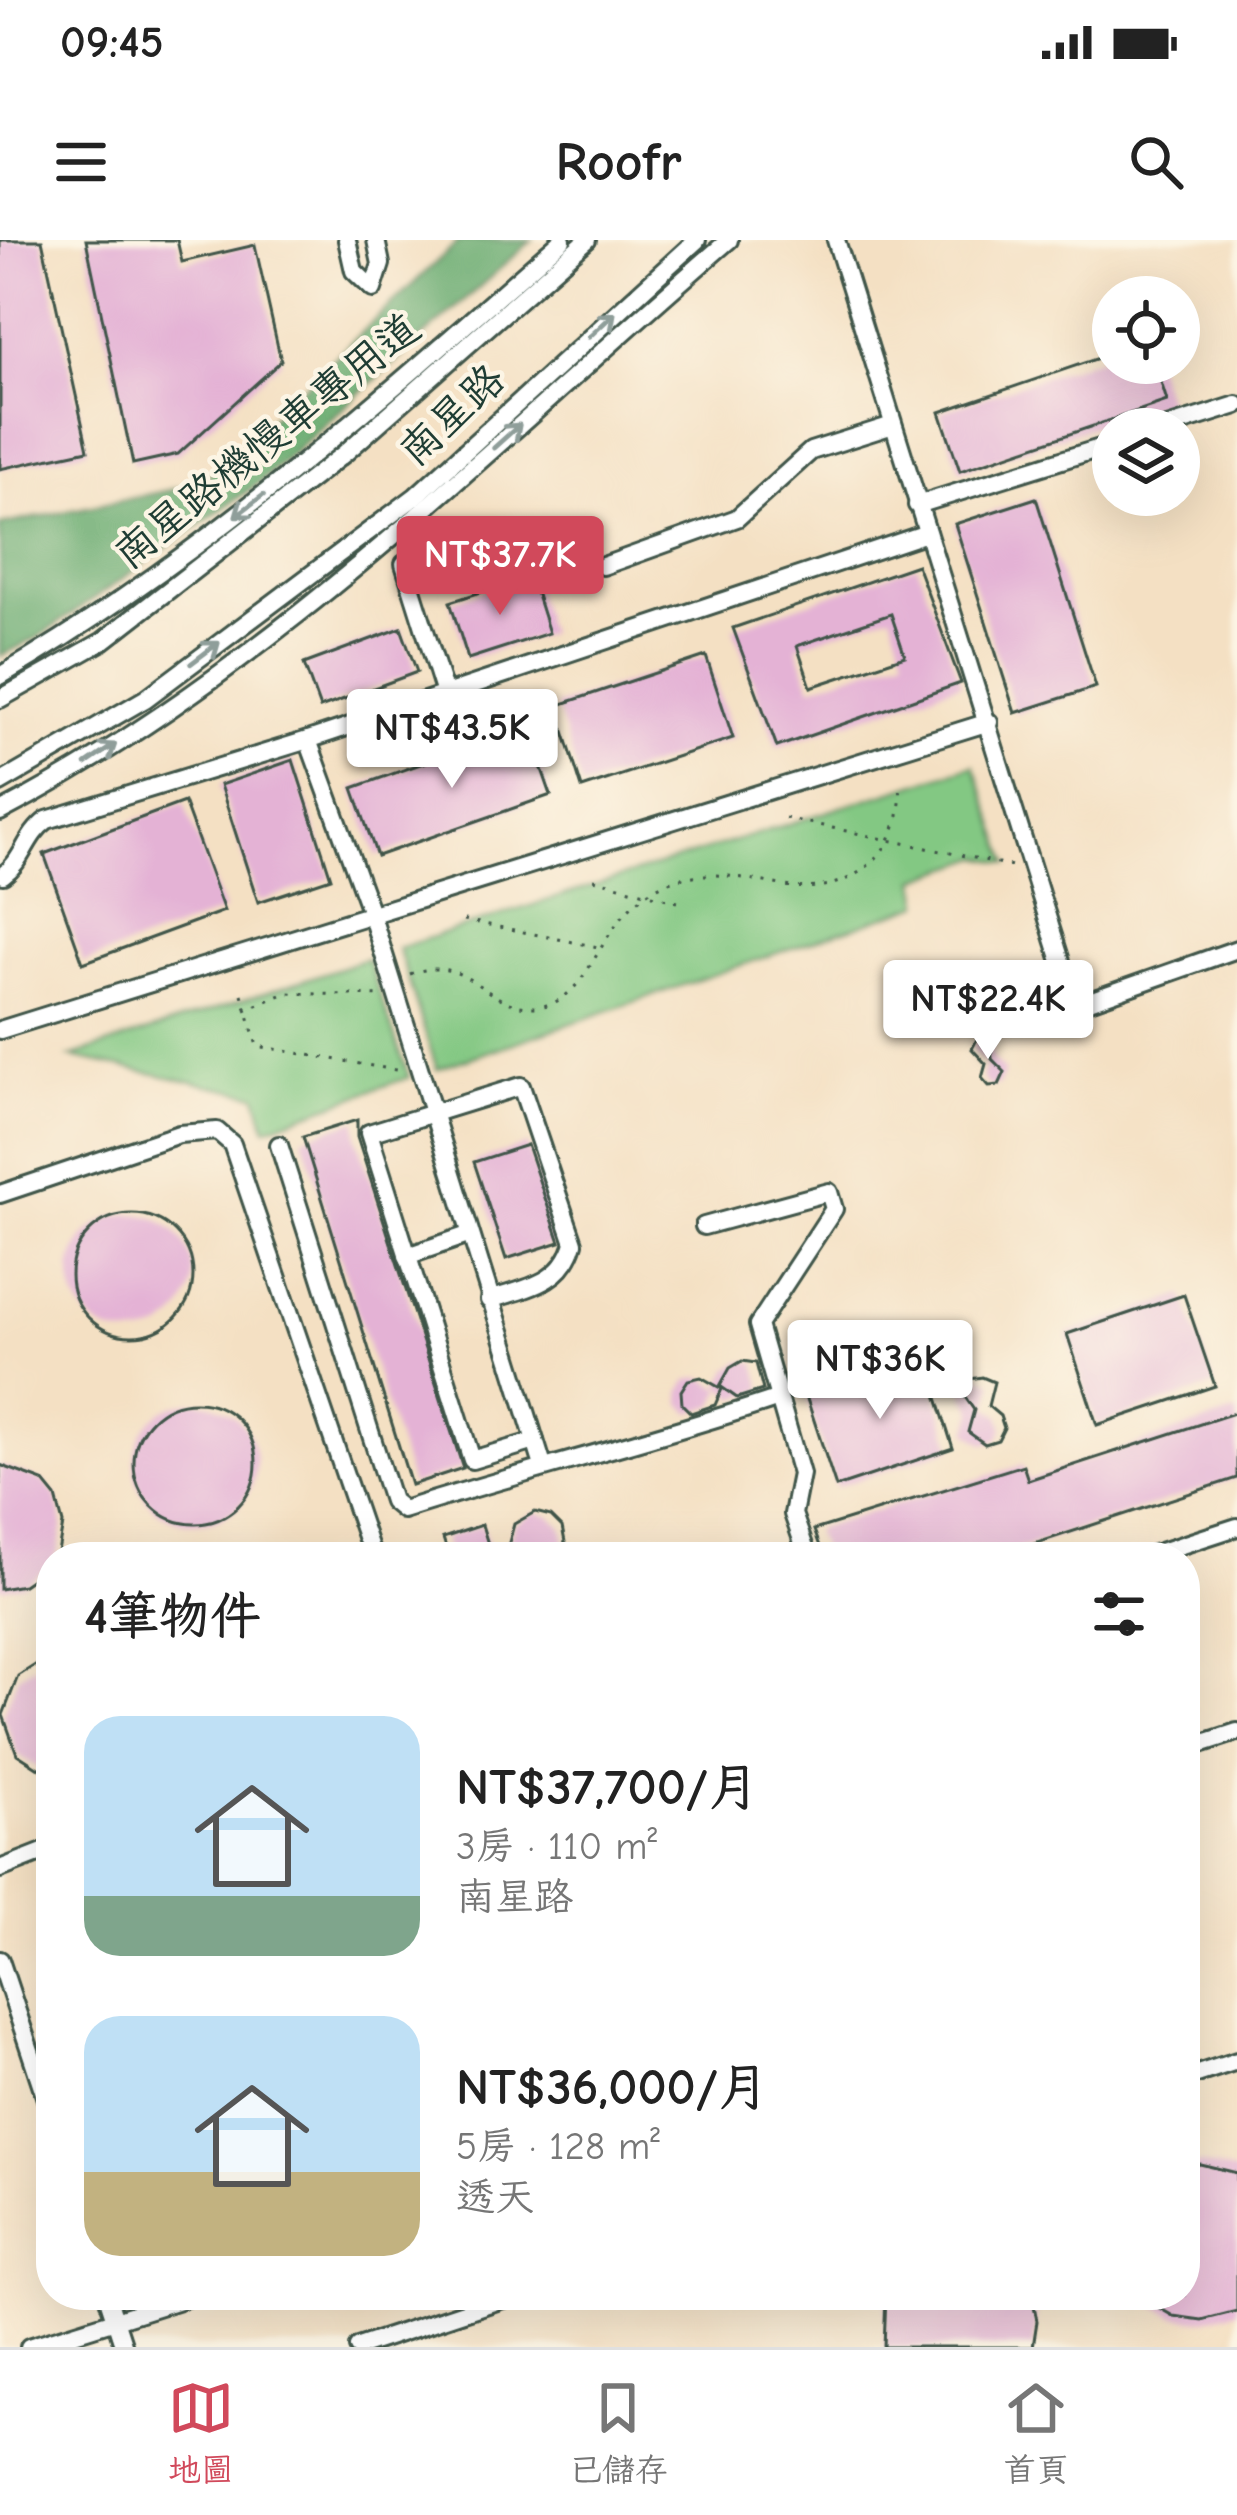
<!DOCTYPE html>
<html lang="zh-TW">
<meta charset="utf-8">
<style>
:root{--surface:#fff;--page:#f2f2f2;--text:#222;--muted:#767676;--line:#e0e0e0;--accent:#d1495b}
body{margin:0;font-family:"Comic Neue","LXGW WenKai TC",sans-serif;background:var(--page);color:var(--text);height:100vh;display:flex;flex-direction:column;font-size:45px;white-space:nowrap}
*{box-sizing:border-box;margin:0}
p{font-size:39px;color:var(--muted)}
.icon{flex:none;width:66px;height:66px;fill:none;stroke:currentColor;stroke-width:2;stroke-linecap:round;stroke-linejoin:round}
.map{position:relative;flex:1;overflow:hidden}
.drawer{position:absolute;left:36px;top:1302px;width:1164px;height:768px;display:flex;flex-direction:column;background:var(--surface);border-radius:48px;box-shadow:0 12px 48px #0002}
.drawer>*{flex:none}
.fabs{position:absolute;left:1092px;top:36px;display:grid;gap:24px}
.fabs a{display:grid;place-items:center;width:108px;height:108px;border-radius:50%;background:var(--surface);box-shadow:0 12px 48px #0002;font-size:60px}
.price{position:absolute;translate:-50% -102px;padding:0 27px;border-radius:12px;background:#fff;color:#222;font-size:39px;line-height:78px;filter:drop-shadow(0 3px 6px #0008)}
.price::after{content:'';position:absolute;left:50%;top:72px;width:36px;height:27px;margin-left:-18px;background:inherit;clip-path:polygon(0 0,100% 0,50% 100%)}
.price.active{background:var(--accent);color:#fff}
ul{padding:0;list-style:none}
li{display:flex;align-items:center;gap:36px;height:300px;padding:0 48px}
li span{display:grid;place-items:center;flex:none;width:336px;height:240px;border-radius:36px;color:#555}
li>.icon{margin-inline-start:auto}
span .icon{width:144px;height:144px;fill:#fffc;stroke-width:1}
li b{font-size:51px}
h2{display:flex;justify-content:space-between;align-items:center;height:144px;padding:0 48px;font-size:51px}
.status{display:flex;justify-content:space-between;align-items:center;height:84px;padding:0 60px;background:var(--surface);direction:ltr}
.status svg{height:33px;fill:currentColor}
header{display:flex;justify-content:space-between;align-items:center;height:156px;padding:0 48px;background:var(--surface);font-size:54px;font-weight:800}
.tabs{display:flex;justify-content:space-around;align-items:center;height:168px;border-top:3px solid var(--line);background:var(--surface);font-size:33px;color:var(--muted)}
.tabs a{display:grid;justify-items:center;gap:6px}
.tabs .active{color:var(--accent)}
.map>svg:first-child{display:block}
.green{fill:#83c883;stroke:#51825c;stroke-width:3}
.forest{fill:#6aac71;stroke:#447452;stroke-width:3}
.building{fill:#e4b2d5;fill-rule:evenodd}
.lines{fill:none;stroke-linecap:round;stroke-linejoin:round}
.minor-casing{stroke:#3f5549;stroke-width:22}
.path{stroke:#3f5549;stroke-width:3;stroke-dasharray:3 9;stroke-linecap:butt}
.minor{stroke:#fff;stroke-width:16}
.oneway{stroke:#8f9e9a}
.labels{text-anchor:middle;stroke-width:9;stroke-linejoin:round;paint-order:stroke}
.street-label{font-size:42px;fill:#1f3d34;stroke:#fcf5e5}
</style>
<div class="status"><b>09:45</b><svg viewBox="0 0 49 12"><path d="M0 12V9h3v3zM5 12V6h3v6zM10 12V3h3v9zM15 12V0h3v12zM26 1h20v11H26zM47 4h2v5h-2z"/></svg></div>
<header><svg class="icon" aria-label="menu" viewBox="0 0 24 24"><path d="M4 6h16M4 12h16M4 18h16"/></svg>Roofr<svg class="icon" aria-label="search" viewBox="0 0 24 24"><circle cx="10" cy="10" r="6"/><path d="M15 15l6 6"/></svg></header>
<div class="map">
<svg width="1237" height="2107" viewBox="0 0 1237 2107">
<rect width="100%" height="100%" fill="#fcf5e5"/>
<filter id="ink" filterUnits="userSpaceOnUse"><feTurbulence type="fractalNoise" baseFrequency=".00833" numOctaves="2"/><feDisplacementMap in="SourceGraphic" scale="24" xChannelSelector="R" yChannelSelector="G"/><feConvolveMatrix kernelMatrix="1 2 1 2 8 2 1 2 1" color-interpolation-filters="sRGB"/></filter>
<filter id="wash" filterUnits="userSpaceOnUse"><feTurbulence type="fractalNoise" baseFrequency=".004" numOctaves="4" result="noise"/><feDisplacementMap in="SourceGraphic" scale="48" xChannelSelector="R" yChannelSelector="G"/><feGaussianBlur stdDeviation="2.7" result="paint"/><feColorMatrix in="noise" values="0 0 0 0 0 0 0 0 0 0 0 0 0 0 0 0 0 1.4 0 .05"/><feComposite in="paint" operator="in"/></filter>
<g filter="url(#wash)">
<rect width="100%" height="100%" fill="#f4e0c3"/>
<g class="green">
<path d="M974 525 1009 623 980 617 917 639 921 664 437 829 398 708Z"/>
<path d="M367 719 409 837 266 888 257 855 71 817Z"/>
</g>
<path class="forest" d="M460 0H532L259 243 39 397 0 416V285L200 244Z"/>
<g id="blocks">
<g class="building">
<path d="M0 0H42L88 210 0 229Z"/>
<path d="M86 0H177L182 22 255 5 281 121 178 214 133 224Z"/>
<path d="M1113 113V123H1155L1167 161 960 231 940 172Z"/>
<path d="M1036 258 1096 447 1015 473 955 284Z"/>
<path d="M917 325 961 443 777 507 733 388ZM891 374 905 416 811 447 797 406Z"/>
<path d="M531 336 549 393 468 419 450 362Z"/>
<path d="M401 388 417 432 320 468 304 424Z"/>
<path d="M706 416 733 498 582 548 556 466Z"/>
<path d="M527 486 551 555 377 616 353 548Z"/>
<path d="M293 520 331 638 258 662 220 545Z"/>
<path d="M184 562 224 671 83 723 44 614Z"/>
<path d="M978 797 991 801 992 819 1005 832 999 845 989 846 982 838 986 824 972 809Z"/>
<path d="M357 880V897L463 1228 411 1245 303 897Z"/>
<path d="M527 905 560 1002 506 1019 474 922Z"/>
<circle cx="132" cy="1035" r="61"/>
<path d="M1184 1055 1215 1146 1097 1185 1067 1094Z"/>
<path d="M924 1117 953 1208 836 1247 806 1156Z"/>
<path d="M742 1121 756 1123 763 1150 737 1158 720 1146 730 1128Z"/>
<path d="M701 1137 722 1149 715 1165 691 1173 682 1164 681 1151 688 1140Z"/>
<path d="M982 1137 994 1142 988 1166 1000 1176 1004 1188 998 1200 985 1204 968 1192 974 1170 963 1154 970 1139Z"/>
<circle cx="195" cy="1223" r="61"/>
<path d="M1237 1172V1238L994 1317H824L814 1290 1023 1225 1028 1240Z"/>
<path d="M0 1225 43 1241 56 1257 63 1284 58 1312 46 1329 23 1345 0 1349Z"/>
<path d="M535 1272 551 1276 562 1287 565 1302 560 1317H505L514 1284Z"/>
<path d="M482 1285 492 1317H449L443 1298Z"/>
<path d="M51 1415V1536L17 1514 3 1475 18 1436Z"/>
<path d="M1200 1924 1237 1933V2071L1202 2080 1173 2076 1137 2055H1185V1926Z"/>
<path d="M886 2055H1032L1037 2081 1033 2107H884Z"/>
</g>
</g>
</g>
<g filter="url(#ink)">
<use href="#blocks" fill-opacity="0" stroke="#3f5549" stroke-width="3"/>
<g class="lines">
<g class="minor-casing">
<g id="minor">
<path d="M347 0 354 31 373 49 381 24 376 0"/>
<path d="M836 0 1075 766 1237 709"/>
<path d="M1161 189 1237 165"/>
<path d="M917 265 1113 204"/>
<path d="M404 324 445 454"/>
<path d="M603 326 737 278 811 211 893 185"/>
<path d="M0 436C206 316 384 157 562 0"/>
<path d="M0 459 103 401 345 213 587 0"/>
<path d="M308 500 371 673 543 1226"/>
<path d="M0 543 145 459 416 256 697 0"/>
<path d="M0 572C275 428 496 200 729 0"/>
<path d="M3 635C24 620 25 596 47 580L308 500 927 293"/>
<path d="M0 790 989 482"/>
<path d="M279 905 392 1261 403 1270C528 1230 655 1200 779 1158"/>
<path d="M0 954 179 894 217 891 232 904 373 1317"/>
<path d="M704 986 829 952 834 969 758 1085 801 1234 793 1274 808 1317"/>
<path d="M407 1016 468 995"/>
<path d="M489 1060C526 1048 562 1044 574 1003L521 846 369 893 472 1220 535 1201"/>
<path d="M1145 1317 1237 1287"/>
<path d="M1185 1509 1237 1492"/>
<path d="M0 1629 51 1609"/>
<path d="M0 1720 51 1874"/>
<path d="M1185 1838 1237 1821"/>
<path d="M107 2055 124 2107"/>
<path d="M29 2107 195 2055"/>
<path d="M358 2107 515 2055"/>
</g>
</g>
<g class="path">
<path d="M785 578 1012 626"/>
<path d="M594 639 678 662"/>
<path d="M464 680 598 707"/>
<path d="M410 734C471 712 483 770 536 767 600 762 595 662 678 639 715 629 750 640 786 646 855 657 906 608 900 542"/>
<path d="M242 754 257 806 401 831"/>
<path d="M245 770 286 753 381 756"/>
</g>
<use href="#minor" class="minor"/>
</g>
<defs><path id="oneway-shaft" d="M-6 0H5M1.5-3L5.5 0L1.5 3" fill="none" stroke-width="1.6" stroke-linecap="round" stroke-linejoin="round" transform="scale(3)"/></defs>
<g class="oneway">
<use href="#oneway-shaft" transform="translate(602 85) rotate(-43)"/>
<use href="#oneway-shaft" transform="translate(507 196) rotate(-42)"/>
<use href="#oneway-shaft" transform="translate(249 266) rotate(143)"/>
<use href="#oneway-shaft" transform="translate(205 413) rotate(-37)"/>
<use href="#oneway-shaft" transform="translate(101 514) rotate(-34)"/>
</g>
</g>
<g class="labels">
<g class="street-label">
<text transform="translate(451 174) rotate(-43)" y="15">南星路</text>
<text transform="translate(266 200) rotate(-39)" y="15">南星路機慢車專用道</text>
</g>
</g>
</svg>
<div class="fabs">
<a><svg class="icon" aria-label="locate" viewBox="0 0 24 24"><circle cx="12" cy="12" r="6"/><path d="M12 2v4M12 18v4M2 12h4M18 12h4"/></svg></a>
<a><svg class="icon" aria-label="layers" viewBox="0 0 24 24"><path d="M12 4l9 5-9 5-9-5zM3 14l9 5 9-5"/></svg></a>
</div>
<b class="price active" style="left:500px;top:378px">NT$37.7K</b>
<b class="price" style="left:452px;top:551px">NT$43.5K</b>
<b class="price" style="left:988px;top:822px">NT$22.4K</b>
<b class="price" style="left:880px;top:1182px">NT$36K</b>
<section class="drawer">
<h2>4筆物件<svg class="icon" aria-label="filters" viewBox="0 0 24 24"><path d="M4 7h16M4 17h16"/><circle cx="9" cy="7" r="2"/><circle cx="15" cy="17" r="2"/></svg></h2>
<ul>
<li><span style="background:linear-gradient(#bfe0f5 75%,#7fa58c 0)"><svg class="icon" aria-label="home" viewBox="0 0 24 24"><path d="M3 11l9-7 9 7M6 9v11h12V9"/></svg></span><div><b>NT$37,700/月</b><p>3房 · 110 m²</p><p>南星路</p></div></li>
<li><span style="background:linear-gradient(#bfe0f5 65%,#c2b280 0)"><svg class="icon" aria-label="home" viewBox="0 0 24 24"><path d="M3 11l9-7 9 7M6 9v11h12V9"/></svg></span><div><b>NT$36,000/月</b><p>5房 · 128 m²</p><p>透天</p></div></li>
</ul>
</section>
</div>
<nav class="tabs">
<a class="active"><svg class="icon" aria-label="map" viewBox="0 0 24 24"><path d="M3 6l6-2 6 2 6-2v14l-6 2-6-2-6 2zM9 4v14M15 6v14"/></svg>地圖</a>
<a><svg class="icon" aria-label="saved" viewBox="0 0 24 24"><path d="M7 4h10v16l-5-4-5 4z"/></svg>已儲存</a>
<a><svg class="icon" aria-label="home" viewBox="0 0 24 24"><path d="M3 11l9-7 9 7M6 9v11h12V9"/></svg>首頁</a>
</nav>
